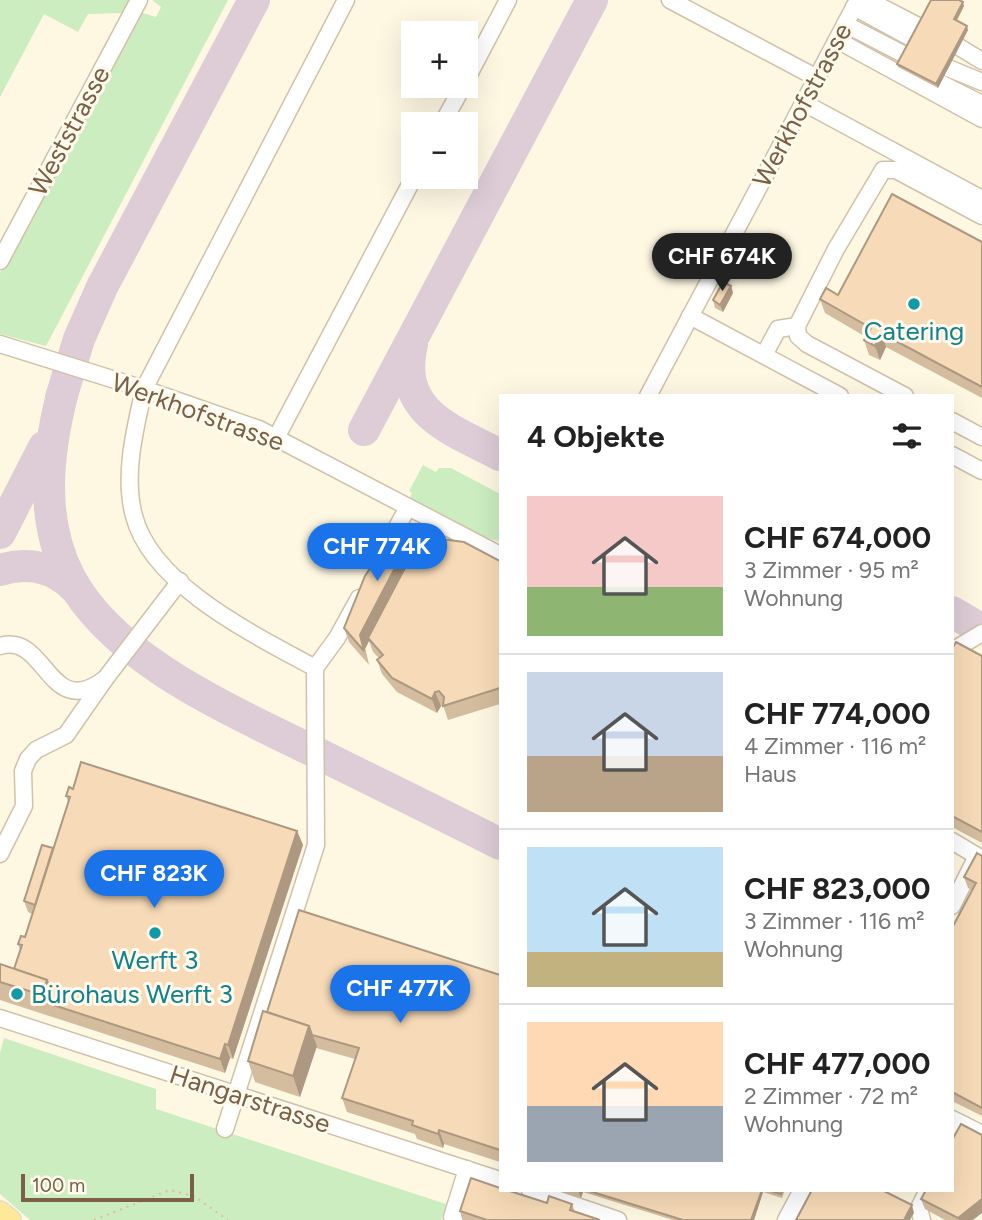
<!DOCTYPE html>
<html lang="de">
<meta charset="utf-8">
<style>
:root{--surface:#fff;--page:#f2f2f2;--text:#222;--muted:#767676;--line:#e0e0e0;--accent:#1a73e8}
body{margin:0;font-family:Figtree,sans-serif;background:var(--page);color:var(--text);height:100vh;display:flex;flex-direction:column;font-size:26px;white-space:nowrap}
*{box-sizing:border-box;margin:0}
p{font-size:23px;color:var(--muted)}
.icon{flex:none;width:38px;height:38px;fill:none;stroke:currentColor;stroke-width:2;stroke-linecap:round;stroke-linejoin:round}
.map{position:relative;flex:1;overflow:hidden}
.drawer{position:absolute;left:499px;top:394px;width:455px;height:798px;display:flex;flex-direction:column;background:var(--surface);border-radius:0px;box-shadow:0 7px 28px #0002}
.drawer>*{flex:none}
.controls{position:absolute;left:401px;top:21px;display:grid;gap:14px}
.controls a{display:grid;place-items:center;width:77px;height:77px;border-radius:0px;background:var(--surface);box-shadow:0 7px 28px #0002;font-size:35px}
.scale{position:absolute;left:21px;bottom:18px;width:173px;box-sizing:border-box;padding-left:7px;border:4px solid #796046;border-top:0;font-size:19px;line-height:24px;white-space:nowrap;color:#796046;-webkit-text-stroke:5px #fffaeb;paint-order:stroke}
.price{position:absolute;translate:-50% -60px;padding:0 16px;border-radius:24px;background:var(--accent);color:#fff;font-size:23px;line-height:46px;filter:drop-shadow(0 2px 4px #0008)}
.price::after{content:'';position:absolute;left:50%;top:42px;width:21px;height:16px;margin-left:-10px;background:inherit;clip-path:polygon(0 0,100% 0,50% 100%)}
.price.active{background:#222;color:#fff}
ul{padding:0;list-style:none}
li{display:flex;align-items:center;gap:21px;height:175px;padding:0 28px}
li+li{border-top:2px solid var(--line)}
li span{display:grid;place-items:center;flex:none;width:196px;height:140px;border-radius:0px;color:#555}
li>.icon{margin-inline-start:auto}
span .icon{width:84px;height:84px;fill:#fffc;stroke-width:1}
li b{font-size:30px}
h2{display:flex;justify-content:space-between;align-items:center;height:84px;padding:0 28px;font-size:30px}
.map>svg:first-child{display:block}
.green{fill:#cbedc0}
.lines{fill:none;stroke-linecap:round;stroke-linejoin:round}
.taxiway{stroke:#deccd6;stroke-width:32}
.minor-casing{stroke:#d1c1a8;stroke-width:19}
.major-casing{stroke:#e2dcd6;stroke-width:24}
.path{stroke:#dcbe9b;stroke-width:2;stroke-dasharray:2 5;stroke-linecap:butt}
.minor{stroke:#fff;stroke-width:16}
.major{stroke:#ffe999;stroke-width:21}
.wall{fill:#d4bc9e}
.shaded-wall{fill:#ad9981}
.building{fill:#f7dbb8;stroke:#ad9981;stroke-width:2}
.culture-dot{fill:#0f9aa8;stroke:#fffaeb;stroke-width:2.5}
.labels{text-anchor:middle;stroke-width:6;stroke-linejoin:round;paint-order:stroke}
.street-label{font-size:26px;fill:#796046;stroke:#fffaeb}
.culture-label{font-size:26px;fill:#0d838f;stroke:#fffaeb}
</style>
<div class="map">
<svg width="982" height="1220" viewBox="0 0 982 1220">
<rect width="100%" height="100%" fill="#fef8e3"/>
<g class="green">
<path d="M0 0H130L123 13 88 14 78 32 44 14 0 97Z"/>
<path d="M152 0H228L46 346 0 334V273L139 12 156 17 161 7Z"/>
<path d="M423 465 436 472 439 468H451L500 494V542L485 537 410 498 412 493 409 491Z"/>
<path d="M4 1038 156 1089V1109L446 1204 441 1220H30L0 1194V1053Z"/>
</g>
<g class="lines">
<g class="taxiway">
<path d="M412 344C396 413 451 429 500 455"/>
<path d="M62 395C47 455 40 519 69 576 113 661 233 711 315 752 377 783 439 813 500 844"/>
<path d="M61 398 79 339 102 287 254 0"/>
<path d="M364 430 592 0"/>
<path d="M0 533 44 447"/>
<path d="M0 570C28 561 56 567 76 589"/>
<path d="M952 612 971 623"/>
</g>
<g class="minor-casing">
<g id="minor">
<path d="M670 0 817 78"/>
<path d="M868 0 920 27"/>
<path d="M854 7 913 39"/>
<path d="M845 24 905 55"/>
<path d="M837 40 982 119"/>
<path d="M959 47 982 61"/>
<path d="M948 68 982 82"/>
<path d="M466 80 508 0"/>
<path d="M940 83 982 104"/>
<path d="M804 103 982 199"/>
<path d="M442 124 463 86"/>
<path d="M0 261 139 0"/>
<path d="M690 316 840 396"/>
<path d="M0 344 144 389 259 429 500 555"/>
<path d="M764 355 778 329 797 326"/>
<path d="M648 396 858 0"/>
<path d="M905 396 807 344 798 336 797 326 836 249 883 170H896L982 216"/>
<path d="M952 421 982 437"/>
<path d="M276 438 414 177"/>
<path d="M952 455 982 471"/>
<path d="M384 551 408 507"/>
<path d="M0 646C47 632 48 722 105 679L66 735 36 750 28 759 23 771 24 806 0 854"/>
<path d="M952 651 982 633"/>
<path d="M315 668C257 636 152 586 134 516 123 475 135 429 144 389L346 0"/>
<path d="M105 679 180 581"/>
<path d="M952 841 977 856 952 906"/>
<path d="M0 1018 500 1180"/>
<path d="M952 1119 964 1125 952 1147"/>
<path d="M964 1125 982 1134"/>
<path d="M225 1129 316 845 315 668 337 638 359 598"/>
<path d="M530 1190 618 1220"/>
<path d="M454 1220 452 1217 467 1169"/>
<path d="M786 1220 802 1190"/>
<path d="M922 1220 919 1208 928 1190"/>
</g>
</g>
<g class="major-casing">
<path id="major" d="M0 1212 10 1220"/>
</g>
<path class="path" d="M94 1220 170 1190 194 1196 228 1220"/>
<use href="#minor" class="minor"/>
<use href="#major" class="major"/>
</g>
<g class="wall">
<path d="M964 6 957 21 968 30 938 88 898 67 897 64Z"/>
<path d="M982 242V398L886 347 880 360 869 355 864 340 866 337 825 313 820 299 838 295Z"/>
<path d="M731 286 733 293 723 312 715 308 713 300Z"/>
<path d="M396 530 427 533 432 546 500 561V704L448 720 443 705 441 706 437 713 397 692 382 674 377 660 379 658 373 652 369 641 365 649 369 665 349 642 344 628Z"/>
<path d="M952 649 982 656V843L952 827Z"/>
<path d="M66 796 297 831 303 845 233 1059 230 1058 225 1073 0 1000V964L14 969 20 950 18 944 25 937 32 914 28 912 24 901 53 848 68 802Z"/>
<path d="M982 856V1116L952 1101V928L972 890 968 888 964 877Z"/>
<path d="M500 975V1162L444 1144 443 1148 417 1139 415 1134 347 1112 342 1098 355 1059 316 1048 300 1097 255 1082 248 1061 267 1012Z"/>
<path d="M556 1190H785L782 1198 763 1192 754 1220H673L583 1192 581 1198Z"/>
<path d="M921 1199 973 1220H945L925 1209Z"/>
<path d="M547 1203 572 1204 575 1212 600 1220H463L460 1211Z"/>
</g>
<g class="shaded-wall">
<path d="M963 2 964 6 955 23 954 19Z"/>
<path d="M967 26 968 30 938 88 936 84Z"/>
<path d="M731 286 733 293 723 312 720 305Z"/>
<path d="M881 333 886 347 880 360 875 346Z"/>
<path d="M410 539 416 553 368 638 369 641 365 649 369 665 360 635Z"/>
<path d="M435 692 441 706 437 713 432 699Z"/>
<path d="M297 831 303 845 233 1059 228 1045Z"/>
<path d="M47 980 54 1001 44 1002 42 995Z"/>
<path d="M309 1026 317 1046 300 1097 293 1076Z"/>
<path d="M225 1044 230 1058 225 1073 220 1059Z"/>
<path d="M439 1130 444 1144 443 1148 438 1134Z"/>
<path d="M578 1190H582L583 1192 581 1198Z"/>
<path d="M762 1190 763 1192 754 1220H751Z"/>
<path d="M982 1199V1213L973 1220H959L958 1218Z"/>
<path d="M912 1205 914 1213 910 1220H904Z"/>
</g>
<g class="building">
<path d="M931 0H959L963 2 954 19 967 26 936 84 897 64Z"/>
<path d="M892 194 982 242V387L881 333 875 346 864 340 871 328 820 299 826 288 838 295Z"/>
<path d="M723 282 731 286 720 305 713 300Z"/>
<path d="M396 530 427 533 410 539 360 635 364 651 344 628 365 576Z"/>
<path d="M441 539 464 542 500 561V688L443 706 444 697 439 691 435 692 432 699 392 678 377 660 383 655 368 638 417 545 440 547Z"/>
<path d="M956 642 982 656V832L952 816V649Z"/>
<path d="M81 762 297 831 228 1045 225 1044 220 1059 44 1002 49 987 47 980 14 969 22 945 18 944 21 936 25 937 70 797 66 796 69 787 73 789Z"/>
<path d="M42 845 53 848 35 905 24 901Z"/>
<path d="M977 853 982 856V1108L952 1092V928L976 883 964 877Z"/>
<path d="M299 910 500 975V1150L439 1130 438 1134 412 1125 413 1121 342 1098 359 1048 312 1035 309 1026 267 1012Z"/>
<path d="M0 964 47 980 42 995 0 982Z"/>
<path d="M263 1011 309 1026 293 1076 248 1061Z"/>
<path d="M961 1124 982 1135V1199L958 1218 921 1199 926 1190H952V1140Z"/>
<path d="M471 1178 500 1188V1190H507L547 1203 549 1196 572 1204 570 1210 600 1220H487L460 1211Z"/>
<path d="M586 1190H762L751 1220H683Z"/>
<path d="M768 1190H782L781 1194Z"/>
<path d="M812 1190H882L912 1205 904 1220H796Z"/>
</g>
<g class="culture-dot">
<circle cx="914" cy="304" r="7"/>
<circle cx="155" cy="933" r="7"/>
<circle cx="17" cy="994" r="7"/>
</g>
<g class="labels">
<g class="street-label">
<text transform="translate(802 105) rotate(-62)" y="9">Werkhofstrasse</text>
<text transform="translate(69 131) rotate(-62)" y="9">Weststrasse</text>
<text transform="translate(198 412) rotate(20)" y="9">Werkhofstrasse</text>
<text transform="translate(250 1099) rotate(18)" y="9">Hangarstrasse</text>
</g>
<g class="culture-label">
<text x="914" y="340">Catering</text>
<text x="155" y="969">Werft 3</text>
<text x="31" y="1003" text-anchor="start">Bürohaus Werft 3</text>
</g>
</g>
</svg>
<div class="controls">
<a>+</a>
<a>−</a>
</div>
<div class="scale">100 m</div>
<b class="price active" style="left:722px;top:293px">CHF 674K</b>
<b class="price" style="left:377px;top:583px">CHF 774K</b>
<b class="price" style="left:154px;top:910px">CHF 823K</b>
<b class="price" style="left:400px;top:1025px">CHF 477K</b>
<section class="drawer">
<h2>4 Objekte<svg class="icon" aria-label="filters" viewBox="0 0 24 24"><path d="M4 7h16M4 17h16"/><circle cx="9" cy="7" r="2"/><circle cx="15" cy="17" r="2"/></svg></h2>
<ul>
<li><span style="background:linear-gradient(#f6c9c9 65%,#8fb573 0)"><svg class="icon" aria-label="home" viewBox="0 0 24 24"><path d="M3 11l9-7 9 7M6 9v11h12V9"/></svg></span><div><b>CHF 674,000</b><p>3 Zimmer · 95 m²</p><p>Wohnung</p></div></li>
<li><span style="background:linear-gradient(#c9d6e8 60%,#b9a48a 0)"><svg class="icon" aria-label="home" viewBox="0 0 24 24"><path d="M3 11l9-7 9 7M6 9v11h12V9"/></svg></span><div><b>CHF 774,000</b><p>4 Zimmer · 116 m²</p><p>Haus</p></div></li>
<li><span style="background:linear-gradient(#bfe0f5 75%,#c2b280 0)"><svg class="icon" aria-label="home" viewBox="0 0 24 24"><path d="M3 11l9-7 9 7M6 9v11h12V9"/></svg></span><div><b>CHF 823,000</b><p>3 Zimmer · 116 m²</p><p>Wohnung</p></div></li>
<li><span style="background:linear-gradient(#ffd9b3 60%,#9aa5b1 0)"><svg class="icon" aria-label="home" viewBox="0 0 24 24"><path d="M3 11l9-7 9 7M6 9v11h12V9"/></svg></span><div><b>CHF 477,000</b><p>2 Zimmer · 72 m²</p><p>Wohnung</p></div></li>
</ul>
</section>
</div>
